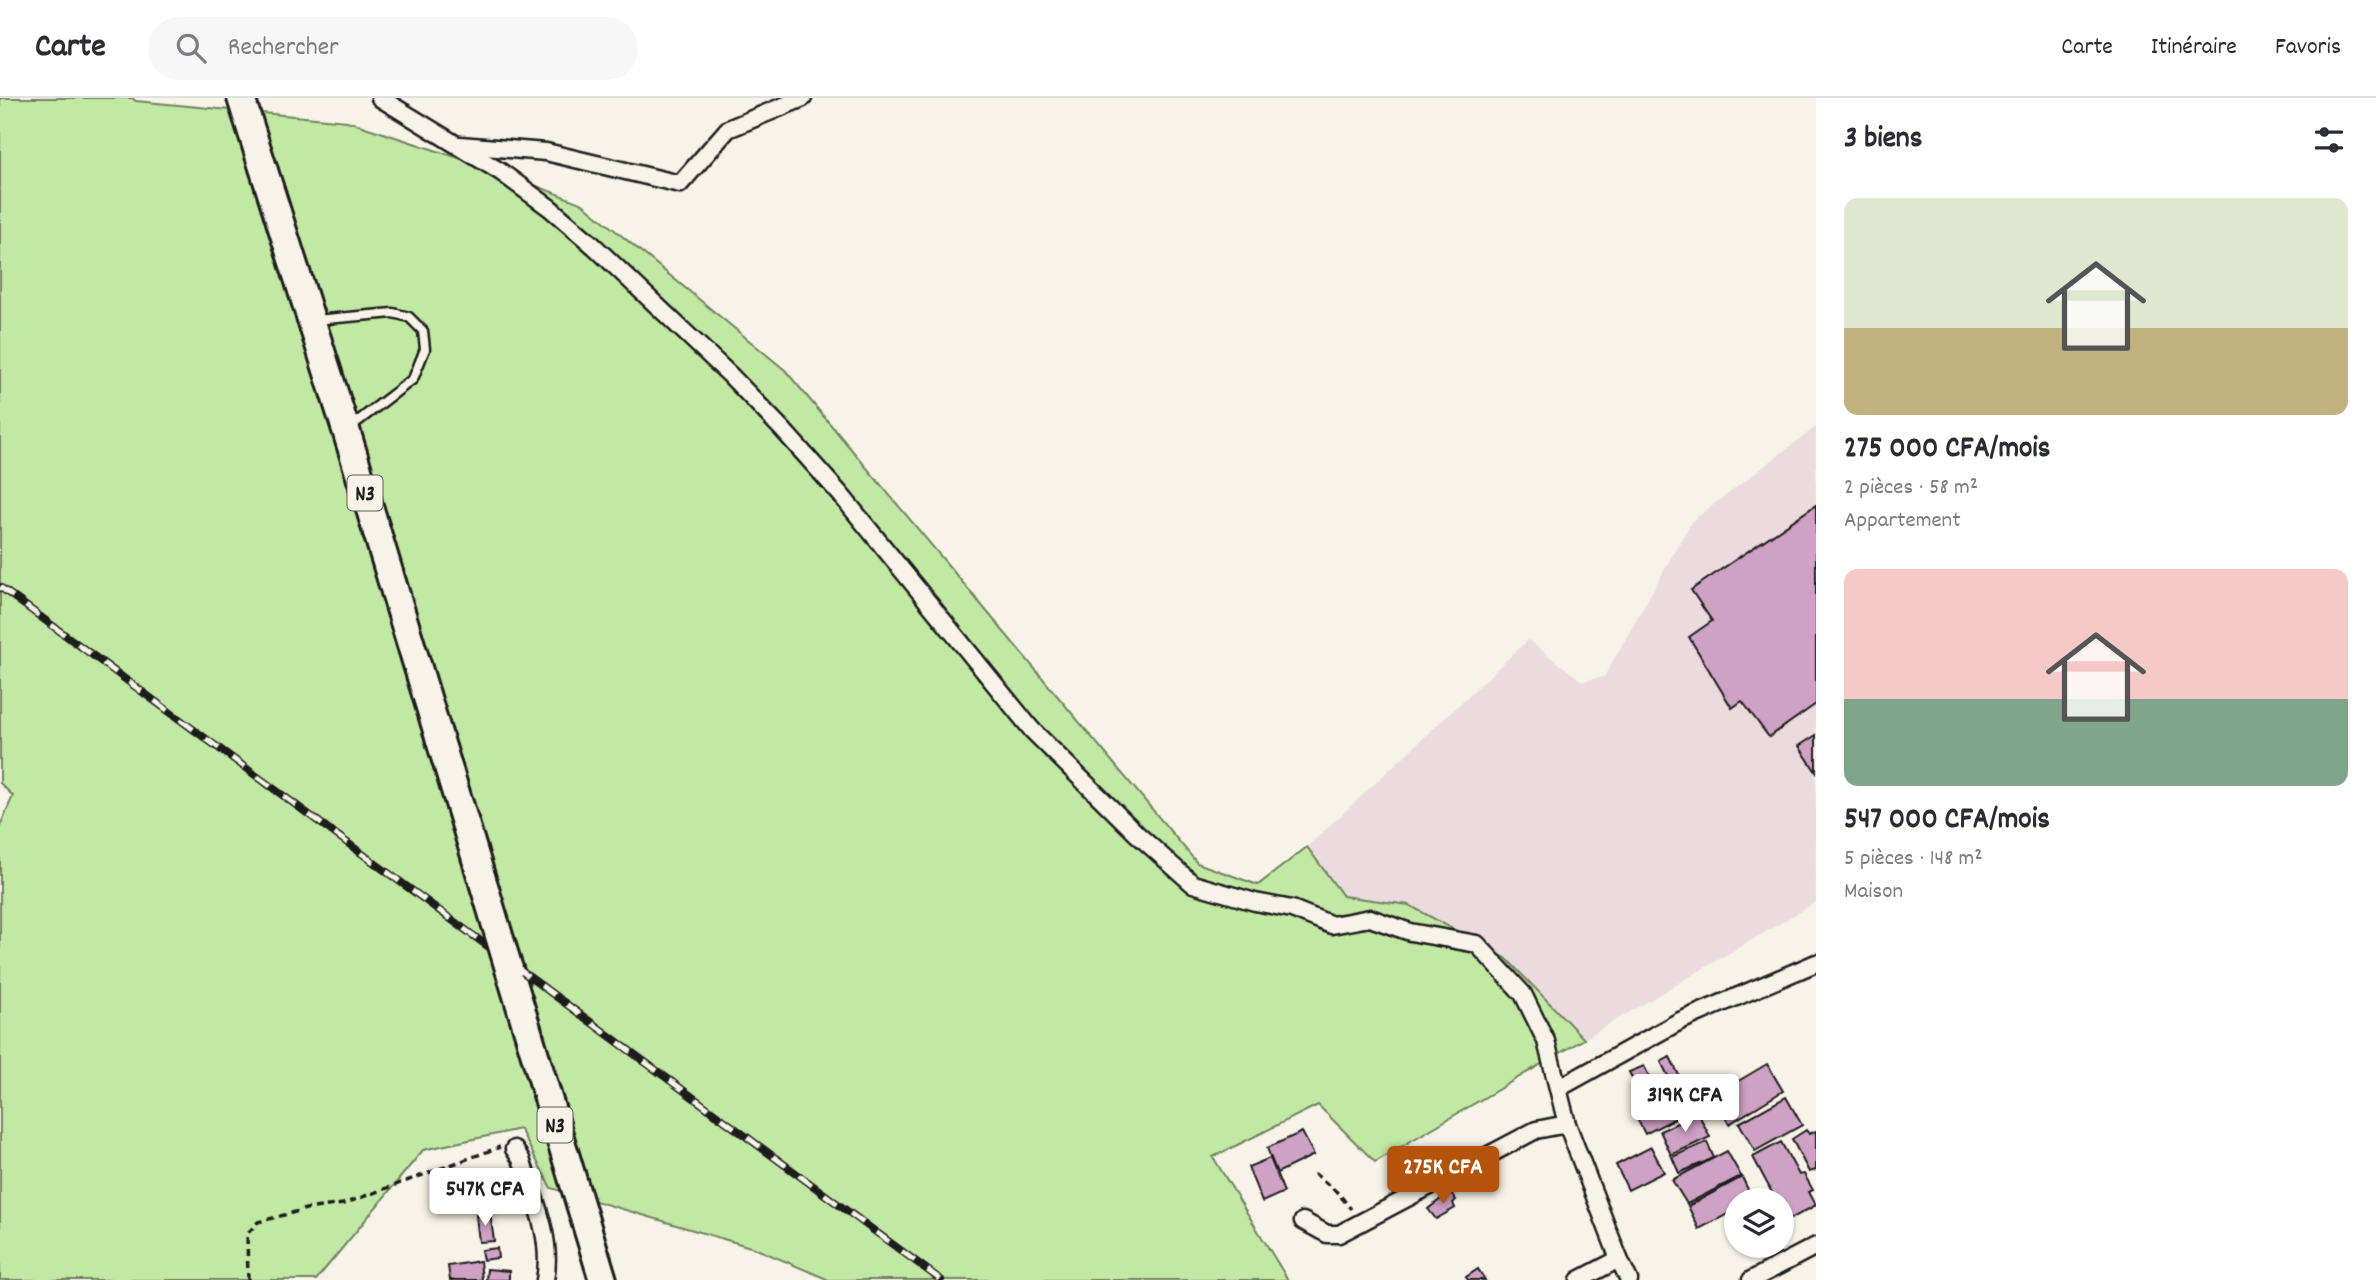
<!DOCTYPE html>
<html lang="fr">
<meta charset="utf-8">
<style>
:root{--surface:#fff;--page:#f7f7f7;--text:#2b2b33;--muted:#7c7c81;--line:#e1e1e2;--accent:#b45309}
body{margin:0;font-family:Dekko,sans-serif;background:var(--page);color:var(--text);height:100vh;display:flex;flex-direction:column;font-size:26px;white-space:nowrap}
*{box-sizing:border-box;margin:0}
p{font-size:23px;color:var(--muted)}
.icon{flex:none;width:38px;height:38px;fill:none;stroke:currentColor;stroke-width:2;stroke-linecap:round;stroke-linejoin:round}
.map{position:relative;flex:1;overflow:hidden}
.drawer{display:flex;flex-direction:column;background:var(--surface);width:560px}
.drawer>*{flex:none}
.buttons{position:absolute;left:1724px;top:1090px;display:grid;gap:14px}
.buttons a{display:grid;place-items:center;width:70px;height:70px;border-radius:50%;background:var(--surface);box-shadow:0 2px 5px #0004;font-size:35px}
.price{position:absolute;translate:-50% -60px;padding:0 16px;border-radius:7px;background:#fff;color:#222;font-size:23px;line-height:46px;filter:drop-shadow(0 2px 4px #0008)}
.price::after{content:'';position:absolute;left:50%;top:42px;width:21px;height:16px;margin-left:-10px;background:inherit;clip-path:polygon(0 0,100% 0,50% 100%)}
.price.current{background:var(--accent);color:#fff}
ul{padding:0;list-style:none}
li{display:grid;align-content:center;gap:14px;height:371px;padding:0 28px}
li span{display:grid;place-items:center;height:217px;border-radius:14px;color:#555}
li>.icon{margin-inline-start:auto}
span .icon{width:126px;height:126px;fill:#fffc;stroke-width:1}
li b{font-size:30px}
h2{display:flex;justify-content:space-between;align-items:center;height:84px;padding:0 28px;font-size:30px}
header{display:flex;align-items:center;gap:42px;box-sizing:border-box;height:98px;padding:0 35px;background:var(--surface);border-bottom:2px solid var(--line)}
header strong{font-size:33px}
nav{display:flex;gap:38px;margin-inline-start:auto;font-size:24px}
.search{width:490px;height:63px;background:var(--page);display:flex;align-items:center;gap:18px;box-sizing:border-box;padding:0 24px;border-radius:38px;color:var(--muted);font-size:26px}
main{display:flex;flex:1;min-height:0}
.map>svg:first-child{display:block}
.built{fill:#ebdbde}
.green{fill:#c2e9a4;stroke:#6f8260;stroke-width:2}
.building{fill:#cfa2c5;stroke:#1c1c1c;stroke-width:2}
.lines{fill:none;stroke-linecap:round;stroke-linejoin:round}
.service-casing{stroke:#1c1c1c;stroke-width:13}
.minor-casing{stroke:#1c1c1c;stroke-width:21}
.trunk-casing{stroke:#1c1c1c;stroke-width:32}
.path{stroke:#1c1c1c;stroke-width:3.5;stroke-dasharray:7 5;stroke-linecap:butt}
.service{stroke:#f7f3e8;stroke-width:8}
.minor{stroke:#f7f3e8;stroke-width:16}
.trunk{stroke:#f7f3e8;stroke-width:26}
.rail-casing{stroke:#1c1c1c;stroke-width:8}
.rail{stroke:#f7f3e8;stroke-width:5;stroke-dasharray:16;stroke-linecap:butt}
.trunk-bridge-casing{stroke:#1c1c1c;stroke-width:32;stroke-linecap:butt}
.trunk-bridge{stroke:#f7f3e8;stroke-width:26}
.labels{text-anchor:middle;stroke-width:5;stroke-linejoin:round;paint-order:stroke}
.shield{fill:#f7f3e8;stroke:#5e5c59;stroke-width:2}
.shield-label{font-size:21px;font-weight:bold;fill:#1c1c1c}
</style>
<header>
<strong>Carte</strong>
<div class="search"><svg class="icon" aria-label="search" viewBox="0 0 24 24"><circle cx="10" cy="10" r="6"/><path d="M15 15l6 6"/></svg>Rechercher</div>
<nav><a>Carte</a><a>Itinéraire</a><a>Favoris</a></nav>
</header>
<main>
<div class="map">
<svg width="1816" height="1182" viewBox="0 0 1816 1182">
<rect width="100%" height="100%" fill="#f7f3e8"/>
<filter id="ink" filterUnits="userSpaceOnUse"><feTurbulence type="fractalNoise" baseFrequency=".0143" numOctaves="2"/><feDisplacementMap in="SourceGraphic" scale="14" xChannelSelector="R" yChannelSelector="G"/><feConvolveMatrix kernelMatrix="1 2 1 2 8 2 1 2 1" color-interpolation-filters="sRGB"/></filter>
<g filter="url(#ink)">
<path class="built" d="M1816 329V804L1584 941 1506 860 1409 807 1343 798 1307 749 1528 542 1582 583 1604 579 1692 423Z"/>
<path class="green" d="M0 0H132L136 3 347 23 501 74 583 106 785 272 1197 765 1258 787 1307 749 1343 798 1409 807 1506 860 1584 941 1375 1064 1318 1007 1213 1059 1288 1182H829L754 1150 551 1090 520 1031 423 1052 316 1182H0V728L13 698 0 685Z"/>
<g class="building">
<path d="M1816 407V606L1769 639 1742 603 1732 610 1689 539 1712 523 1691 492Z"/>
<path d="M1816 637V674L1799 648Z"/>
<path d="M1670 959 1680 979 1671 984 1661 964Z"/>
<path d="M1767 966 1783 993 1729 1026 1713 998Z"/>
<path d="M1644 968 1657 994 1643 1001 1629 974Z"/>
<path d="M1668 993 1680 1018 1645 1036 1632 1011Z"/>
<path d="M1786 999 1802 1027 1755 1053 1739 1025Z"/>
<path d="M1698 1015 1710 1039 1671 1057 1660 1033Z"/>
<path d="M1806 1032 1809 1036 1816 1033V1072L1809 1074 1792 1041Z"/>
<path d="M1302 1034 1314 1057 1277 1075 1267 1050Z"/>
<path d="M1707 1044 1714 1060 1679 1075 1672 1059Z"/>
<path d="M1781 1044 1799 1077 1804 1076 1813 1092 1809 1094 1816 1107 1787 1123 1782 1114V1102H1776L1753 1059Z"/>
<path d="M1651 1049 1664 1074 1628 1092 1616 1067Z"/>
<path d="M1727 1053 1741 1078 1687 1106 1672 1082Z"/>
<path d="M1270 1060 1284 1094 1262 1104 1248 1069Z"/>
<path d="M499 1076 500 1098 475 1100 473 1077Z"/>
<path d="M1742 1079 1753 1102H1736V1112L1699 1131 1688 1108Z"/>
<path d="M1450 1094 1456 1102 1453 1105 1455 1110 1436 1121 1428 1111Z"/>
<path d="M517 1101 518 1111 505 1113 504 1102Z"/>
<path d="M490 1115 494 1143 479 1144 476 1117Z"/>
<path d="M497 1150 498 1160 483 1162 481 1152Z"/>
<path d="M480 1163 482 1182H450L448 1168Z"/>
<path d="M487 1171 509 1173V1182H486Z"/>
<path d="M1478 1171 1485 1182H1468L1466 1179Z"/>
</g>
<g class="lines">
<g class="service-casing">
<path id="service" d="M315 222 393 215 409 219 423 233 425 251 413 281 349 330"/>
</g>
<g class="minor-casing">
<g id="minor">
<path d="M380 0 501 74 550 110 594 148 730 277 783 332 841 397 1032 632 1137 736 1193 786 1255 804 1292 811 1332 827 1370 820 1410 834 1477 846 1523 896 1546 943 1567 1026 1619 1161 1629 1182"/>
<path d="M460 47 546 54 680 86 728 31 803 0"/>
<path d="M1559 990 1680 923 1816 865"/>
<path d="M514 1051 521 1061C534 1101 553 1140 545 1182"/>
<path d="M1303 1123 1327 1136H1339L1536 1032 1567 1026"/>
<path d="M1579 1182 1619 1161"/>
<path d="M1751 1182 1816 1148"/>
</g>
</g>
<g class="trunk-casing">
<g id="trunk">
<path d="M241 0 346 332 485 791"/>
<path d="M509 871 603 1182"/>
</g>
</g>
<g class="path">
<path d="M1314 1075 1338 1095 1351 1111"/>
<path d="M248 1182 247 1136 258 1124 306 1111 343 1106 500 1049"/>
</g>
<use href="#service" class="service"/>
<use href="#minor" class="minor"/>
<use href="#trunk" class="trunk"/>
<g class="rail-casing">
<path id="rail" d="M0 489 941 1182"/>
</g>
<use href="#rail" class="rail"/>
<g class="trunk-bridge-casing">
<path id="trunk-bridge" d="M485 791 509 871"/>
</g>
<use href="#trunk-bridge" class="trunk-bridge"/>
</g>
</g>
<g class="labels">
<g class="shield">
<rect x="347.5" y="377.5" width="35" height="35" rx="5"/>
<rect x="537.5" y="1009.5" width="35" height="35" rx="5"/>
</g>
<g class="shield-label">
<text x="365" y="402">N3</text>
<text x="555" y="1034">N3</text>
</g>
</g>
</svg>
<div class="buttons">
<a><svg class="icon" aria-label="layers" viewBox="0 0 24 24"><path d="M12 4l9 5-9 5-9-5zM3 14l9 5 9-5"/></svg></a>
</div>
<b class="price" style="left:1685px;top:1036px">319K CFA</b>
<b class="price current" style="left:1443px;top:1108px">275K CFA</b>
<b class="price" style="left:485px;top:1130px">547K CFA</b>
</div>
<section class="drawer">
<h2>3 biens<svg class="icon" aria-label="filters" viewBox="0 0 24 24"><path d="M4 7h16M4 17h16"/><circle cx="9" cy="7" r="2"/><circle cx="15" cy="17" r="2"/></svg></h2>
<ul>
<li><span style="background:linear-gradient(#dfe7d0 60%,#c2b280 0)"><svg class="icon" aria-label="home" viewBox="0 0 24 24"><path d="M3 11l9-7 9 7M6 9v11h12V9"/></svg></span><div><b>275 000 CFA/mois</b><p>2 pièces · 58 m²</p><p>Appartement</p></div></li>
<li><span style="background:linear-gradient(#f6c9c9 60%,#7fa58c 0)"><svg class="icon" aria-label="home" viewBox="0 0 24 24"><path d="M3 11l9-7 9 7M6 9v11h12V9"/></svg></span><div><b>547 000 CFA/mois</b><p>5 pièces · 148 m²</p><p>Maison</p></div></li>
</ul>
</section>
</main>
